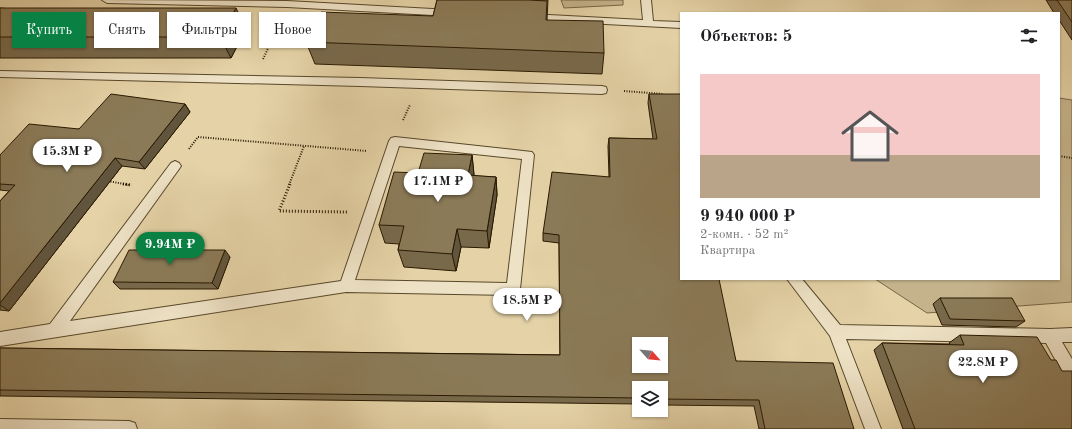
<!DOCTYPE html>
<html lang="ru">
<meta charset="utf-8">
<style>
:root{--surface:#fff;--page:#f2f2f2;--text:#202124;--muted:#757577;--line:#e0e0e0;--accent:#0b8043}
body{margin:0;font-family:"Old Standard TT",serif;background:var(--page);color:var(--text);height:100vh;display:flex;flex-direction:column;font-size:15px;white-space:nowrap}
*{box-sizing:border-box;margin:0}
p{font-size:13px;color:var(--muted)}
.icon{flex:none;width:22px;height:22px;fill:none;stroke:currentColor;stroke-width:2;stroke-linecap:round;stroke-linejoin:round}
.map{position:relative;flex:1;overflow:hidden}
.panel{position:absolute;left:680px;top:12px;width:380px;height:268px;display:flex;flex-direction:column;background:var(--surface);border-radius:0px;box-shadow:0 1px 3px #0004}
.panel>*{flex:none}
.hud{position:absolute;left:12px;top:12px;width:380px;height:36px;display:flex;gap:8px}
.needle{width:26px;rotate:117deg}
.tools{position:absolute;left:632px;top:337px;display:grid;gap:8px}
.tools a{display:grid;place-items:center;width:36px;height:36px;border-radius:0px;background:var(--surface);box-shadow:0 1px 3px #0004;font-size:20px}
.price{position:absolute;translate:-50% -34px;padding:0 9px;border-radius:14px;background:#fff;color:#222;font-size:13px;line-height:26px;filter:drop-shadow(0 1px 2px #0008)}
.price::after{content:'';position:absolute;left:50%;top:24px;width:12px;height:9px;margin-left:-6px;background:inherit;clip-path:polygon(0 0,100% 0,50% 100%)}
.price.on{background:var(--accent);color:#fff}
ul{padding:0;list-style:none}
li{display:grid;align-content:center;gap:8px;height:212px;padding:0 20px}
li+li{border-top:1px solid var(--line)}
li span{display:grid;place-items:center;height:124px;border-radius:0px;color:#555}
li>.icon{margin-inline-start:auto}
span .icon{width:72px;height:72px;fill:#fffc;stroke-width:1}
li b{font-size:17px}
h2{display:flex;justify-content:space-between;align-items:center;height:48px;padding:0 20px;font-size:17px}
.chip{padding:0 14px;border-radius:0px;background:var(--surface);box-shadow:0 1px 3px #0004;font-size:14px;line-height:36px}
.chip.on{background:var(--accent);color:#fff}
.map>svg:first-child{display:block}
.green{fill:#c5b38b;stroke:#776646}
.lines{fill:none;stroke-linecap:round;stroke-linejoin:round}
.lane-casing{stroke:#58482a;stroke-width:2}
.path-far1{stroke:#291901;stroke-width:2;stroke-dasharray:1 1.5;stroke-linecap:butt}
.path{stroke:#291901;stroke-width:3;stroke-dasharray:1 2;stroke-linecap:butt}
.lane{fill:#eee2c6;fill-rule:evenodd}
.wall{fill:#78694b;stroke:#291901}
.shaded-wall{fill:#61553d;stroke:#291901}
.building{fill:#8b7a57;stroke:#291901;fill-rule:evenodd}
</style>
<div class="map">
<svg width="1072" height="429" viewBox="0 0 1072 429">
<rect width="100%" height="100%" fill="#e5d3a7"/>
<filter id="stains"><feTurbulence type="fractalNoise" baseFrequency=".005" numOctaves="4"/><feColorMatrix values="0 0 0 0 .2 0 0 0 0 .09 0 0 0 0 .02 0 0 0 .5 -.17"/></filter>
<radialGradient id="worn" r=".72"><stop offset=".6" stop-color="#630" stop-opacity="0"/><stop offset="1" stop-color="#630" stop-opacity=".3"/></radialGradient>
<g class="green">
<path d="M561 0H623V5L564 8Z"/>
<path d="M1059 98 1072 100V302L927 313 875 279H1059Z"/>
</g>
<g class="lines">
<g class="lane-casing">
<g id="lane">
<path d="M102 0 287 1 451 10 456 13 451 16 287 7 107 3Z"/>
<path d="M641 0H651L653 21 681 22V28L530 20 525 17 530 14 643 20Z"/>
<path d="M0 71 360 78 602 86 606 87 607 90 606 93 602 94 360 86 0 77Z"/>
<path d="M395 137 532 152 534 155 520 289 518 293 513 295 346 292 0 346V332L50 324 171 163 175 161 179 163 181 166 179 169 70 321 341 281 389 141 391 138ZM399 146 522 159 507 283 355 280Z"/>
<path d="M787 279H802L840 325 1050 329 1072 328V342H1062L1072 359V382L1066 379 1046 343 846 339 881 429H865L830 336Z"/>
<path d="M0 419 129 421 135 423 137 429H0Z"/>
</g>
</g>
<g class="path-far1">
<path d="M263 59 279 25"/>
<path d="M624 91 663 94"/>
<path d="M403 120 410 105"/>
<path d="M189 149 198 137 367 151"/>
<path d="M1059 156 1072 158"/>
<path d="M108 181 129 185"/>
<path d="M289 185 304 146"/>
</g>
<g class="path">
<path d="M123 184 132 185"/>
<path d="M290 184 279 211 347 212"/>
</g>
<use href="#lane" class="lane"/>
</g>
<g class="wall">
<path d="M437 0H548L547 20 604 53 602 74 315 64 306 42 433 16Z"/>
<path d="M1046 0H1072V40L1059 20V13H1054Z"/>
<path d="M0 8 246 29 231 58H0Z"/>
<path d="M649 94 736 361 854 429H759L754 406 661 405V388H639V404L0 396V348L560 355 559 243 543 241V233L609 177 608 146 609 138 653 139 648 103Z"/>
<path d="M185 104 190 112 145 169 122 166 9 311 0 310V201L9 191 0 190V155L79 129Z"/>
<path d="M472 155 474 176 496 177 497 195 489 248 461 247 456 271 404 267 398 250 399 244 385 243 379 225 418 173Z"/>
<path d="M230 257 218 289H120L113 282Z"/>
<path d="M940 298 1025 321 1016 327 942 325 933 304Z"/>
<path d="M960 335 1072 429H903L874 350 882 343 950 344 949 343Z"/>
</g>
<g class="shaded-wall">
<path d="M236 8 246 29 231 58 220 37Z"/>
<path d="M185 104 190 112 145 169 139 162Z"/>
<path d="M472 155 474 174 471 194 468 175Z"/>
<path d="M115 158 122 166 9 311 0 305V303Z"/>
<path d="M496 177 497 195 489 248 487 231Z"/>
<path d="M457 229 461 247 456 271 452 254Z"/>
<path d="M225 250 230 257 218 289 212 283Z"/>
</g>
<g class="building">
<path d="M437 0H529L547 1 546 20 603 21 604 53 306 42 321 12 433 16Z"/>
<path d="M1057 0H1072V22Z"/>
<path d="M0 8H236L220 37H0Z"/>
<path d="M111 94 185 104 139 162 115 158 0 303V201L15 185 0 184V155L29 124 79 129Z"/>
<path d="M649 94H681V279H719L736 361 833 363 854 429H765L759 400 661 399V388H639V398L0 390V348L560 355 559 235 543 233 552 172 610 177 609 138 657 139ZM639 344H661V366H639Z"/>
<path d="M424 153 472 155 468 175 496 177 487 231 457 229 452 254 398 250 404 226 379 225 394 172 418 173Z"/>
<path d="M129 250H225L212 283 113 282Z"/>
<path d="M940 298H1012L1025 321 950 319Z"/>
<path d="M960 335 1037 337 1051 360H1056L1062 371H1072V429H915L882 343 964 345Z"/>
</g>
<rect width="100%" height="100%" filter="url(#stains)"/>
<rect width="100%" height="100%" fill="url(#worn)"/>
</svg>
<div class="tools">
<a><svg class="needle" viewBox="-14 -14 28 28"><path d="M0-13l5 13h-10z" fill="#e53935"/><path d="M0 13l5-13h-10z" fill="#757577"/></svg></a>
<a><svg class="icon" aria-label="layers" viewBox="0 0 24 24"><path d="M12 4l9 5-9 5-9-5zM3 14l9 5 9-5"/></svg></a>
</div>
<b class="price" style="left:67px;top:173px">15.3M ₽</b>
<b class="price" style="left:438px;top:203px">17.1M ₽</b>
<b class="price on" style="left:170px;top:266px">9.94M ₽</b>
<b class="price" style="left:527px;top:322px">18.5M ₽</b>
<b class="price" style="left:983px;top:384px">22.8M ₽</b>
<div class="hud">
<a class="chip on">Купить</a>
<a class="chip">Снять</a>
<a class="chip">Фильтры</a>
<a class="chip">Новое</a>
</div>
<section class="panel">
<h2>Объектов: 5<svg class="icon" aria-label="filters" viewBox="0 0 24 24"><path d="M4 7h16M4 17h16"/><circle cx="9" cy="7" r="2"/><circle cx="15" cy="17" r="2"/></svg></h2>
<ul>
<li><span style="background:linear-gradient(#f6c9c9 65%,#b9a48a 0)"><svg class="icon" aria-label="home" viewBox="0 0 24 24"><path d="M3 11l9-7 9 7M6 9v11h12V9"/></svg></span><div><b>9 940 000 ₽</b><p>2-комн. · 52 m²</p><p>Квартира</p></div></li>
</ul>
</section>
</div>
